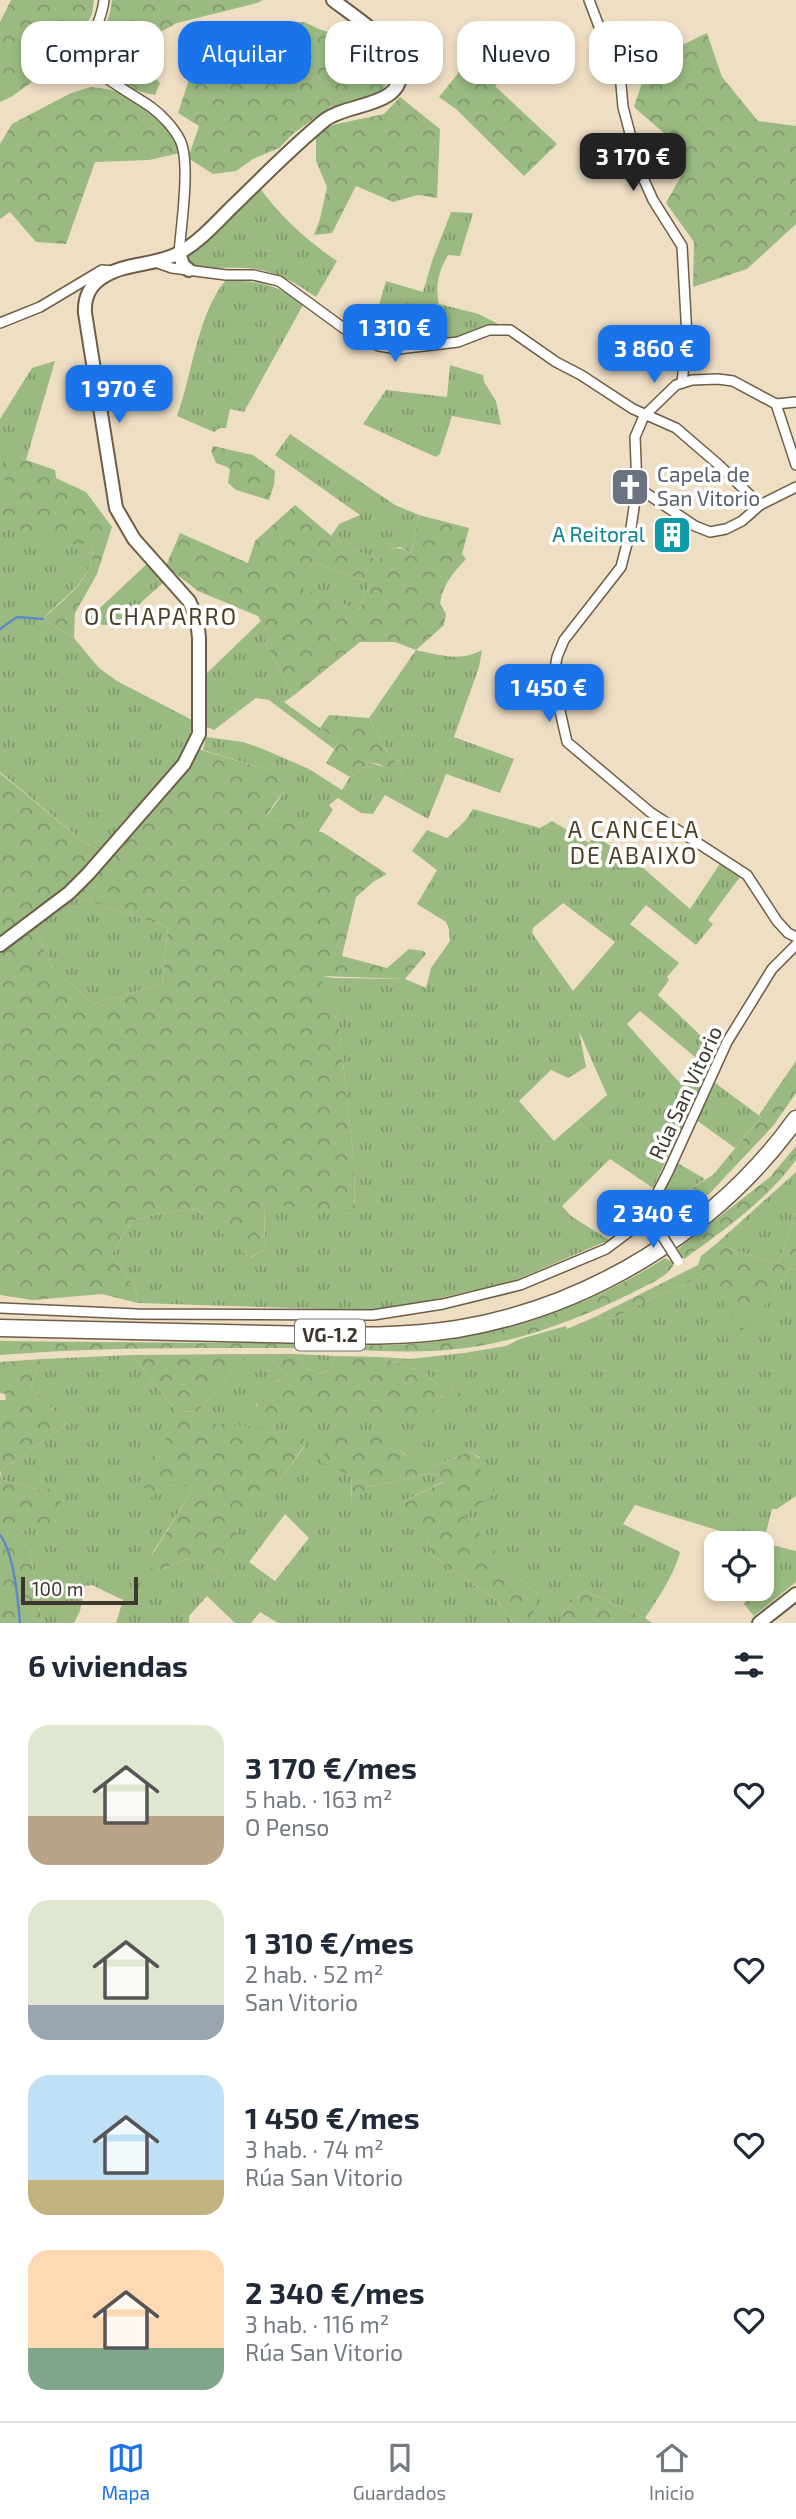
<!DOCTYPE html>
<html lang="es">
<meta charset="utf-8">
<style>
:root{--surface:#fff;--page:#f6f6f7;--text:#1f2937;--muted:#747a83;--line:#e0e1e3;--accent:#1a73e8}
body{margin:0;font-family:"Exo 2",sans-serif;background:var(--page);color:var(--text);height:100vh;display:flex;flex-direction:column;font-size:26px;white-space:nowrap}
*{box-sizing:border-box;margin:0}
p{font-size:23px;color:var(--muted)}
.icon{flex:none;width:38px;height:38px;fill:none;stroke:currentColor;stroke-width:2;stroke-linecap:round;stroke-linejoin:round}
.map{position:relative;height:1623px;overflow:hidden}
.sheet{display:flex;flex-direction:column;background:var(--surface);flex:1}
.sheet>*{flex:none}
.top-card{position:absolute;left:21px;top:21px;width:754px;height:63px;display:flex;gap:14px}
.tools{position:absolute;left:704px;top:1531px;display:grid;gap:14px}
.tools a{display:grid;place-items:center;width:70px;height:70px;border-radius:14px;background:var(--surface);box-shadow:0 4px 10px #0003;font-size:35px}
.scale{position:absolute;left:21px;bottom:18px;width:117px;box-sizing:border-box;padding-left:7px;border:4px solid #3d372d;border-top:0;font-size:19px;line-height:24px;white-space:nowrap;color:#3d372d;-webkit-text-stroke:5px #fff;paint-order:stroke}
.price{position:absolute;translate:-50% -60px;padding:0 16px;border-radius:14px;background:var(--accent);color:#fff;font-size:23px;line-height:46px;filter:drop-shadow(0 2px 4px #0008)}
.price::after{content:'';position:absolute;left:50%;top:42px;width:21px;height:16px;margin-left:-10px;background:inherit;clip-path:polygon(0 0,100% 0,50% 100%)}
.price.selected{background:#222;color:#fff}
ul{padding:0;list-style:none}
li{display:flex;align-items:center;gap:21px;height:175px;padding:0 28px}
li span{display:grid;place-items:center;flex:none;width:196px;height:140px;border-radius:21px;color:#555}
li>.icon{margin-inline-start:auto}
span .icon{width:84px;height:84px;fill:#fffc;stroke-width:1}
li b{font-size:30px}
h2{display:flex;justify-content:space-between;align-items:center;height:84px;padding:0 28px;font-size:30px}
.tag{padding:0 24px;border-radius:21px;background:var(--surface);box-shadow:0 4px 10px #0003;font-size:24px;line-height:63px}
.tag.selected{background:var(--accent);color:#fff}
.tab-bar{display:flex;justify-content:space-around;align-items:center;height:98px;border-top:2px solid var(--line);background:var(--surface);font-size:19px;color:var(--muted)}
.tab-bar a{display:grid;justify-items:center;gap:4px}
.tab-bar .selected{color:var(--accent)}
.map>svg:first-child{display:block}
.grass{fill:url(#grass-tufts);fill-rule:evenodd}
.forest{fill:url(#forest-crowns);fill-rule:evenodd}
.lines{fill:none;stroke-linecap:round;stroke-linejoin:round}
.stream{stroke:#5e88c6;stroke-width:2.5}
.street-casing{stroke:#6c5e47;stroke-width:12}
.secondary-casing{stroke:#6c5e47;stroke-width:16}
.highway-casing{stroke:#6c5e47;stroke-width:19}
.street{stroke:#fff;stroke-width:9}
.secondary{stroke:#fff;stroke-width:12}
.highway{stroke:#fff;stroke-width:16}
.street-bridge-casing{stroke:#6c5e47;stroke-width:12;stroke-linecap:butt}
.street-bridge{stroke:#fff;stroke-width:9}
.labels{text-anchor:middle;stroke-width:7;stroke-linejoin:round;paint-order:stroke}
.shield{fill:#fff;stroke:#77736c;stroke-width:2}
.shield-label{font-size:19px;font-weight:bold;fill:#3d372d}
.worship-label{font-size:21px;fill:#5b616d;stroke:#fff;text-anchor:start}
.culture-label{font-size:21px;fill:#0d838f;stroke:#fff;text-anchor:end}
.street-label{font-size:21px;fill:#3d372d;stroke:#fff}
.neighbourhood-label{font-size:23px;letter-spacing:2px;fill:#4c3f29;stroke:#fff}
</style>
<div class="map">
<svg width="796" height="1623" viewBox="0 0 796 1623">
<defs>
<pattern id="grass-tufts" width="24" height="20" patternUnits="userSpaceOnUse" patternTransform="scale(1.75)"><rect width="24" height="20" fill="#9bba82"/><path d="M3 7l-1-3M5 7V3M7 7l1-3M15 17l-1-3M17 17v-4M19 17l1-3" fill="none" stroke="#80986b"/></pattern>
<pattern id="forest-crowns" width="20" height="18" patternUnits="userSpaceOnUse" patternTransform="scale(1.75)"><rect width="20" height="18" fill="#9bba82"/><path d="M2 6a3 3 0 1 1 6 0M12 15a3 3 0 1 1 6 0" fill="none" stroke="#80986b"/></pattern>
</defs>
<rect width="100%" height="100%" fill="#eedec4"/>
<g class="grass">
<path d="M259 187C281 217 306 240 337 261L316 297C296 283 279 273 255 269 234 266 213 270 193 266L187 258V252Z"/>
<path d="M451 212 473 213 460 256 448 255C438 273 435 286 439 304L479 314 500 325 447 341 399 347 369 339 386 281 423 292 432 261Z"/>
<path d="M226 280C256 281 280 284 303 305L244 412 230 409 226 428H220L214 432 177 416C192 375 198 312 226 280Z"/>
<path d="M55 361 26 460 8 450 83 543H92C99 576 63 597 43 619L74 638 99 668 117 681 192 720C191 760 154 788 129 815 119 826 110 838 101 850L85 843 0 772V419L32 368Z"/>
<path d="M450 365 483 375 484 382 496 401 501 425 452 416 440 454 436 457 363 424 386 390 447 397Z"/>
<path d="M290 434 395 505 419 515 411 553 400 547 392 549 378 560 341 544 331 536 339 524 360 515 275 455Z"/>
<path d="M149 562 165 581 135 608 127 624 103 625 86 621Z"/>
<path d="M312 562 371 583 359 610 302 589Z"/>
<path d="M261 621 265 629V642L293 696 284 702 339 742 334 749 269 700 256 698 214 730 204 726V676Z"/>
<path d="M416 650C440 655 460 662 482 650L479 667 454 737 514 759 500 793 446 774 428 819 385 795 373 814 361 813 338 798 329 805 333 810 318 832 266 817 294 778 203 750 206 737 243 742 263 749 309 769 342 790 350 777 371 763 404 773 384 747 369 718Z"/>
<path d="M473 809 540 828 552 821 589 843 594 836 633 859 690 909 721 862 740 877 708 920 713 924 696 945 646 905 630 924 679 963 667 977 669 980 658 995 716 1050V1057L707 1067 640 1011 627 1024 678 1081 700 1074 704 1080 653 1188 610 1159 562 1206 571 1216 609 1240 511 1282 383 1311 138 1303 135 1287 111 1255 132 1221 161 1213 197 1209 250 1258 265 1249 264 1202 355 1214 354 1163 337 1008 322 1000V976L334 978 405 979 426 988 431 968 450 941 449 929 446 922 417 904 437 870 412 851 427 830 447 838 465 821ZM563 903 615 942 573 991 532 933 533 928ZM579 1031 607 1095 554 1141 519 1101 551 1070 568 1078 586 1067Z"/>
<path d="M73 896 168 927 162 984 93 1004 52 967 34 927Z"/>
<path d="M714 1082 761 1117 735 1148 695 1119Z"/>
<path d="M676 1162 705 1179 688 1190 655 1219C649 1205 669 1176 676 1162Z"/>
<path d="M796 1172V1213L778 1264 716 1244Z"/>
<path d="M789 1268 796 1270V1496L777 1509H772L763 1544 635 1505 623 1524 680 1552C673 1577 659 1597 645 1618L583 1590 561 1615V1623H278L260 1612 251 1623H235L207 1596 189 1616V1623H116L123 1600 92 1585 85 1586 80 1611 74 1623H42L29 1547 18 1546 14 1539 28 1527 62 1487 40 1490 3 1480 0 1471 67 1424 31 1387 33 1377 42 1359 132 1355 177 1412 198 1411 247 1354H265L290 1379 276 1381 256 1405 255 1413 468 1395 438 1385 423 1372 381 1357 410 1359 464 1353 506 1346 520 1339 566 1326 567 1329 595 1317 613 1319 642 1303 707 1274 773 1295ZM360 1431C390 1431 383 1432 402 1452 408 1459 423 1463 432 1467L470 1451 480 1458 474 1462 463 1516 517 1576 538 1595 513 1623 498 1602 431 1554 427 1537 402 1502 445 1481 438 1476 426 1473 403 1480 367 1487 351 1505 352 1476ZM304 1447 263 1503 250 1501 218 1571 187 1559 158 1571 152 1554 193 1489 183 1484 163 1487ZM285 1514 309 1538 275 1581 249 1562Z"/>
<path d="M296 1354 335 1356 329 1371 317 1374 304 1366Z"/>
<path d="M768 1544 796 1551V1582L754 1616 744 1604 750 1589H761V1560Z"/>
</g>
<g class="forest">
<path d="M11 0H94L92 14 71 54 11 97 0 102V22Z"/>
<path d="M112 0H263L257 3 177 23 153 36 132 54 160 83 155 95C131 91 116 81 97 65 92 34 110 29 112 0Z"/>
<path d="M304 22C311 25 318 29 325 31 350 39 388 34 389 69 390 79 386 87 379 93L330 107 294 133 279 148 253 159 236 171 213 174 188 158 199 126 178 113 200 46 226 43 263 24Z"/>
<path d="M707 33 722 77 758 121 796 126V224L747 269 693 287 694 242 666 203 685 169 672 140 634 107 649 61Z"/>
<path d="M497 45 513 66 495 86 557 144 524 176 456 109 439 97 467 62Z"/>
<path d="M91 87C146 92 153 118 189 151L149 160 95 162 66 244 36 242 10 212 0 219V144L12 124 71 93Z"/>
<path d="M400 97 440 129 437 198 418 195 393 202 356 186 332 233 314 235 320 219 327 187 316 161V135L332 125 384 114Z"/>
<path d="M213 446 253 455 275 471 274 485 269 500 236 490 228 483 230 470 227 467 216 463 211 451Z"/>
<path d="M8 449 26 460 55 470 56 478 86 492 112 527 97 574 75 613 74 638 43 619C64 599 99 575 92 543L74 544 0 528Z"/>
<path d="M295 505 341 544 378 560C392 549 394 544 411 553L419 515 469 528 462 554 466 559C453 573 443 584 440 603L446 614 444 625 416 650 395 642H360L293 696 265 642V629L258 616 198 591 166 566 180 533 248 563 255 541ZM312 562 371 583 359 610 303 589Z"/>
<path d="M329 715 369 718 384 747 404 773 401 777 379 764 371 763 350 777 326 763 339 742 320 728Z"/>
<path d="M198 749 295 778 274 804 266 817 324 833 387 874 373 882 356 897 342 956 387 968 409 949 424 951 426 954 405 979 322 976V1000L337 1007 354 1163 355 1214 264 1203 265 1249 249 1258 197 1209 161 1213 132 1221 111 1255 135 1287 138 1303 102 1294 33 1300 0 1295V951L34 927 52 967 93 1004 162 984 168 927 73 896 116 853 190 766Z"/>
<path d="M0 773 85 843 101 850 67 887 0 939Z"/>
<path d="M796 1061V1093L773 1126 710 1193 664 1229 655 1219 688 1190 713 1175 761 1117 759 1115Z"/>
<path d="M796 1146V1160C767 1200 724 1230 684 1259L678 1249 770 1177Z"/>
<path d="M796 1213V1270L789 1268 773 1295 741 1332 707 1274 642 1303 613 1319 595 1317 698 1265 701 1256 716 1244 778 1264Z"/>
<path d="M665 1258 674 1263C670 1277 644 1286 632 1293 577 1320 517 1343 456 1349 401 1355 346 1348 292 1348 194 1348 97 1347 0 1355V1341C86 1342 173 1343 259 1343 303 1344 348 1346 392 1345 488 1342 584 1310 665 1258Z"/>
<path d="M247 1354 198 1411 177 1412 132 1355Z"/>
<path d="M265 1354H296L304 1366 318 1374 329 1371 335 1356 381 1357 423 1372 438 1385 468 1395 465 1411 460 1416 442 1396 431 1413 355 1416 254 1413 264 1385 289 1378Z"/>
<path d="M42 1359 33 1377 31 1387 67 1424 0 1471V1400H6L5 1394 0 1393V1362Z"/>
<path d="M178 1421 271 1428 304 1433V1446L263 1504 250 1502 218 1571 187 1559 158 1571 146 1565 193 1489C177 1480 163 1487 150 1498L142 1484 147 1465Z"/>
<path d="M337 1430 382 1431 393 1439 403 1454 432 1467 470 1451 480 1459 475 1463 496 1492 464 1516 517 1576 538 1595 532 1621 513 1623 498 1602 431 1554 427 1537 416 1531 402 1502 444 1482 438 1476 426 1473 403 1480 367 1487 351 1507 352 1476 321 1462 331 1433Z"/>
<path d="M0 1474 3 1480 40 1490 62 1486 60 1518 39 1528 28 1527 14 1539 19 1546 29 1547 42 1623H0Z"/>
<path d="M583 1590 645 1618 652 1623H561V1615Z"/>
</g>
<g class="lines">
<g class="stream">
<path d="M0 629 17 617 43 619"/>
<path d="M0 1535C14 1553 18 1600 20 1623"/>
</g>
<g class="street-casing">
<g id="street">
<path d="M104 0C102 23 83 47 93 68 111 83 132 94 151 107 162 115 174 128 180 140 191 162 181 226 179 253"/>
<path d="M589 0 600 29 614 48 620 73 623 107 640 171 653 200 682 246 687 337 682 383"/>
<path d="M155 262 172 268 226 275H253L279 281 353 335 379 346 398 349 458 342 489 330H510L556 362 581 375 633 409 676 428 719 465 760 505"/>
<path d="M0 323 40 307 102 270 112 271"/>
<path d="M796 402 776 404 733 381 718 379 692 380 676 385 644 416 635 437 637 487 631 528 621 567 564 640 557 657 553 680 567 742 650 812 747 875 777 921 788 933 796 937"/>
<path d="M776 404 796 465"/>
<path d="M637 487 695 526 710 532 726 529 742 521 760 505 796 487"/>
<path d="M0 1308 137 1314 373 1315 443 1304 520 1285 606 1249 630 1231 648 1211 668 1172 727 1042 772 969 796 945"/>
</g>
</g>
<g class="secondary-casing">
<g id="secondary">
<path d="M179 253 183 265 189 270"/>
<path d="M0 945 69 893 88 874 184 764 199 734V638L197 619 189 601 134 539 116 508 85 313C84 298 90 285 103 277 126 262 155 266 179 253 199 242 215 224 231 208 262 178 292 147 325 120 348 102 406 108 400 67 397 43 352 15 333 0"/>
<path d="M759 1623 796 1594"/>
</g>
</g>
<g class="highway-casing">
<path id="highway" d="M0 1328C89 1330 177 1332 266 1334 329 1335 394 1339 457 1329 590 1307 717 1229 796 1119"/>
</g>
<use href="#street" class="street"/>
<use href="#secondary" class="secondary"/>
<use href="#highway" class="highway"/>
<g class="street-bridge-casing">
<path id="street-bridge" d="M654 1223 678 1261"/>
</g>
<use href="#street-bridge" class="street-bridge"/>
</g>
<defs>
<g id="church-square" transform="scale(2.0125)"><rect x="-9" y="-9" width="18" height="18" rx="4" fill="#6b7280" stroke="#fff"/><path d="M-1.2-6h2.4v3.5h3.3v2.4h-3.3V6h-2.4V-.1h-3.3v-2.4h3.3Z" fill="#fff"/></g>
<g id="building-square" transform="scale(2.0125)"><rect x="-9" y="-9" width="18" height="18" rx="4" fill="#0f9aa8" stroke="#fff"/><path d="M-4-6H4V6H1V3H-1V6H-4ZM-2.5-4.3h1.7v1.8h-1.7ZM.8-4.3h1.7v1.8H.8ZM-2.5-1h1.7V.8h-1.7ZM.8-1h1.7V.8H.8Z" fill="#fff"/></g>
</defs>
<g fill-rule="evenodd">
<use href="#church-square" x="630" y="487"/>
<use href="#building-square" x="672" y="535"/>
</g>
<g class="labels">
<rect class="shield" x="295" y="1319.5" width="70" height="31" rx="5"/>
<g class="shield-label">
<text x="330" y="1342">VG-1.2</text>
</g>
<g class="worship-label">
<text x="657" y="482">Capela de<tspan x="657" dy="24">San Vitorio</tspan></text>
</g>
<g class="culture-label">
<text x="645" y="542">A Reitoral</text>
</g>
<g class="street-label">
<text transform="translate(686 1093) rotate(-65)" y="7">Rúa San Vitorio</text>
</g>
<g class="neighbourhood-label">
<text x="161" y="625">O CHAPARRO</text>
<text x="634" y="838">A CANCELA<tspan x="634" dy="26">DE ABAIXO</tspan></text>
</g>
</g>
</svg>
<div class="tools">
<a><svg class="icon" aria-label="locate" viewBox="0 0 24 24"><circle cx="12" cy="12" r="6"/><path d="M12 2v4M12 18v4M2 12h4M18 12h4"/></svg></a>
</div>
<div class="scale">100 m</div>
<b class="price selected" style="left:633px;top:193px">3 170 €</b>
<b class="price" style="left:395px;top:364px">1 310 €</b>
<b class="price" style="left:654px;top:385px">3 860 €</b>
<b class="price" style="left:119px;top:425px">1 970 €</b>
<b class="price" style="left:549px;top:724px">1 450 €</b>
<b class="price" style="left:653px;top:1250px">2 340 €</b>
<div class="top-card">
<a class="tag">Comprar</a>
<a class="tag selected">Alquilar</a>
<a class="tag">Filtros</a>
<a class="tag">Nuevo</a>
<a class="tag">Piso</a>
</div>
</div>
<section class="sheet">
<h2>6 viviendas<svg class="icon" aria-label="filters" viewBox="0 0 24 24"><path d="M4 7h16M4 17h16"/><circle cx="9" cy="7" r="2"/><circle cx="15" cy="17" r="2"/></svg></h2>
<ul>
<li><span style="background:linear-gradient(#dfe7d0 65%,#b9a48a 0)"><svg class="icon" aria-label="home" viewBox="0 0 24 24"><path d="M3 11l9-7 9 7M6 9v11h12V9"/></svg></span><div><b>3 170 €/mes</b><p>5 hab. · 163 m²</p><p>O Penso</p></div><svg class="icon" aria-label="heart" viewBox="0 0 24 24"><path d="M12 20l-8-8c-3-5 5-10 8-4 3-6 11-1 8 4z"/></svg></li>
<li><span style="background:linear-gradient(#dfe7d0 75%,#9aa5b1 0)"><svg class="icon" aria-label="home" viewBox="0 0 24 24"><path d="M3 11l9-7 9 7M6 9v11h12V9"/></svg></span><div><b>1 310 €/mes</b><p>2 hab. · 52 m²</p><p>San Vitorio</p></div><svg class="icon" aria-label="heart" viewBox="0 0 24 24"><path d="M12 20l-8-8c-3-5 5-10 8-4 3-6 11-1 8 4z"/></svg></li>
<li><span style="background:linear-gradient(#bfe0f5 75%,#c2b280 0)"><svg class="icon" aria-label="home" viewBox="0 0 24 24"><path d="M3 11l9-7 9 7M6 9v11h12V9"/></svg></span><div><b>1 450 €/mes</b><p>3 hab. · 74 m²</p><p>Rúa San Vitorio</p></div><svg class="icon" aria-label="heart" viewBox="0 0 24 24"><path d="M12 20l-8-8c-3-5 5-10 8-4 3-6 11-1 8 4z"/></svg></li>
<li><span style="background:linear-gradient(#ffd9b3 70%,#7fa58c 0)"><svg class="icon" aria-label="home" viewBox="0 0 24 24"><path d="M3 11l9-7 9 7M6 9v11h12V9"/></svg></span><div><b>2 340 €/mes</b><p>3 hab. · 116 m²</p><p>Rúa San Vitorio</p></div><svg class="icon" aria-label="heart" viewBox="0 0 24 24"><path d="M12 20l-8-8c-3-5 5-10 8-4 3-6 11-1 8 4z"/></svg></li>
</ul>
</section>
<nav class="tab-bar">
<a class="selected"><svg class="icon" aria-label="map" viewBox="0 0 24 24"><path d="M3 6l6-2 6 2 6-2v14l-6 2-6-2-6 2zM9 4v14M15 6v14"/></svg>Mapa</a>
<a><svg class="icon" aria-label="saved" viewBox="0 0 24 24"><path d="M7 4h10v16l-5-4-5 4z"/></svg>Guardados</a>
<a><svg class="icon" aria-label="home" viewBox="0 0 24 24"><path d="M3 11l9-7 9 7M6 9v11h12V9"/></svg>Inicio</a>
</nav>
